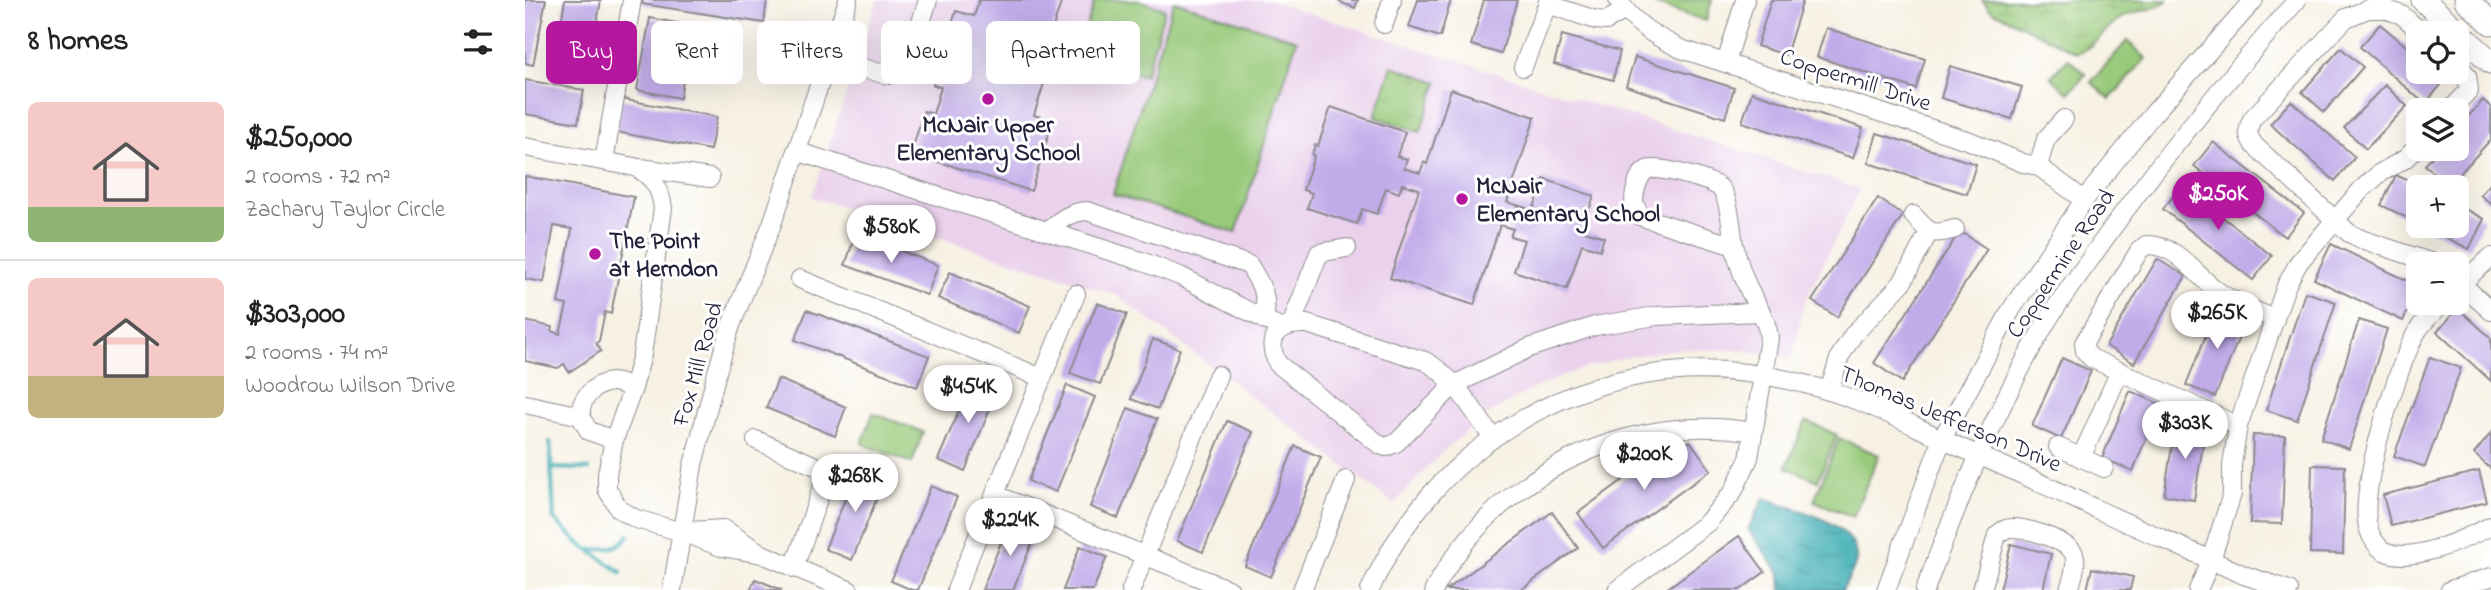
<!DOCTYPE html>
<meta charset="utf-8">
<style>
:root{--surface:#fff;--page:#f2f2f2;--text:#222;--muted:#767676;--line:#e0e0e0;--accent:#b5179e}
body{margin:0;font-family:"Indie Flower",sans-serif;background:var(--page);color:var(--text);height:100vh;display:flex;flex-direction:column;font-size:26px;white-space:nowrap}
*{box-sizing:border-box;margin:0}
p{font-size:23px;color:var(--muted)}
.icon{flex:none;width:38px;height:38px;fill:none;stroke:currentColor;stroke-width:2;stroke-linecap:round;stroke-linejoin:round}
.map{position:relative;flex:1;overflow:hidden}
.sheet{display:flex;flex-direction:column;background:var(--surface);width:525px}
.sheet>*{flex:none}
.hud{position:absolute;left:21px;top:21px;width:665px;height:63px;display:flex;gap:14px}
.tools{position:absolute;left:1881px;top:21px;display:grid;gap:14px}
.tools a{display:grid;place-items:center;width:63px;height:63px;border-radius:10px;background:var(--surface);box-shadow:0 7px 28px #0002;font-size:35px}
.price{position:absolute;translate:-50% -60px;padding:0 16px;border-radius:24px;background:#fff;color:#222;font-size:23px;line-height:46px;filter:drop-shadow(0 2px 4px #0008)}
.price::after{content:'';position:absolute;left:50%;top:42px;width:21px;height:16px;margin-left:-10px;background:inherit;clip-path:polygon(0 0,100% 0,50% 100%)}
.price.current{background:var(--accent);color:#fff}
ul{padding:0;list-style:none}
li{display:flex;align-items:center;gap:21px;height:175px;padding:0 28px}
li+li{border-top:2px solid var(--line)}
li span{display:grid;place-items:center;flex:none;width:196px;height:140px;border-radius:10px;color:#555}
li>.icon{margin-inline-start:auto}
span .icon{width:84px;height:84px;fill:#fffc;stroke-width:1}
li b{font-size:30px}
h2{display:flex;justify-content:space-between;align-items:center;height:84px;padding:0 28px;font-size:30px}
.chip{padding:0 24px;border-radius:10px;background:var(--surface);box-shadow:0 7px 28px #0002;font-size:24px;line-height:63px}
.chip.current{background:var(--accent);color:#fff}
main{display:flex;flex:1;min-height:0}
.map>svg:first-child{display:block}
.built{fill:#ead1ec}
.green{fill:#97c979;stroke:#5c765a;stroke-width:2}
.wetland{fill:url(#wetland-marsh);stroke:#5c765a;stroke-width:2}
.park{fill:url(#park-tufts);stroke:#5c765a;stroke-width:2}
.water{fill:url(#water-ripples);stroke:#2f6878;stroke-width:2}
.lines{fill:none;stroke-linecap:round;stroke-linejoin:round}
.stream{stroke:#3cadb4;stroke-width:4.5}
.building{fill:#c1abe9}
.minor-casing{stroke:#8c8a8f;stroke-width:20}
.major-casing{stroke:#8c8a8f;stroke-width:25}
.minor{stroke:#fff;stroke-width:18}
.major{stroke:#fff;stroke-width:23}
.poi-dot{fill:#b5179e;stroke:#fff;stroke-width:2.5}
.labels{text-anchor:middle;stroke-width:6;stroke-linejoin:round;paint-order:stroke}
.street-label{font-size:24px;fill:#22223b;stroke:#fff}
.poi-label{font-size:24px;font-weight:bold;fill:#22223b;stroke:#fff;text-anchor:start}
</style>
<main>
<section class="sheet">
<h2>8 homes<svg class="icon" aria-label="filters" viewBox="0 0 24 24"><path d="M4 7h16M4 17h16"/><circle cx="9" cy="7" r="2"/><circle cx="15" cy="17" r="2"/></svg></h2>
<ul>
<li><span style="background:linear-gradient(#f6c9c9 75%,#8fb573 0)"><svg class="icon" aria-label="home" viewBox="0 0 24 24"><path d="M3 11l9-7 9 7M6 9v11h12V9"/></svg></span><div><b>$250,000</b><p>2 rooms · 72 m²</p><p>Zachary Taylor Circle</p></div></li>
<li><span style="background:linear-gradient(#f6c9c9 70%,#c2b280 0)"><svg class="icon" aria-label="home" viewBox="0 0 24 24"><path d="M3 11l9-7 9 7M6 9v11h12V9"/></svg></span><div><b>$303,000</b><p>2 rooms · 74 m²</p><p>Woodrow Wilson Drive</p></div></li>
</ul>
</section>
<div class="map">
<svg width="1966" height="590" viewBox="0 0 1966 590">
<defs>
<pattern id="wetland-marsh" width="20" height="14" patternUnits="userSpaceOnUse" patternTransform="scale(1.75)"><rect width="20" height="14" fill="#97c979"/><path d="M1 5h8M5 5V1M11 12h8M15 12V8" fill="none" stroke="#82ac6a"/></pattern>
<pattern id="park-tufts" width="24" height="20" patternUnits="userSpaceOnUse" patternTransform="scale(1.75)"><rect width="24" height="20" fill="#97c979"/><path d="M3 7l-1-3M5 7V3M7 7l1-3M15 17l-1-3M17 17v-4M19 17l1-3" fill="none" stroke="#82ac6a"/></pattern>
<pattern id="water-ripples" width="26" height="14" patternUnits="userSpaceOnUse" patternTransform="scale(1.75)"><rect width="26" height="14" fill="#3cadb4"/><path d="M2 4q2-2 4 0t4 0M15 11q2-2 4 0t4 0" fill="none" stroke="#328c94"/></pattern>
</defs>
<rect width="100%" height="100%" fill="#fff"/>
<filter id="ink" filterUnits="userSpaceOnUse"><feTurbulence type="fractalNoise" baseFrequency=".0143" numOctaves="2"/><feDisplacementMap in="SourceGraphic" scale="14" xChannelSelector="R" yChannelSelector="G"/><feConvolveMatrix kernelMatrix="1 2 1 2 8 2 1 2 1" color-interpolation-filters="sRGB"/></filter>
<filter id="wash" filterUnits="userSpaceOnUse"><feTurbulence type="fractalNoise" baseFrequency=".00686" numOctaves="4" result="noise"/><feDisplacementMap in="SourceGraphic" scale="28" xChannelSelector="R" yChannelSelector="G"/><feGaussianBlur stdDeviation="1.57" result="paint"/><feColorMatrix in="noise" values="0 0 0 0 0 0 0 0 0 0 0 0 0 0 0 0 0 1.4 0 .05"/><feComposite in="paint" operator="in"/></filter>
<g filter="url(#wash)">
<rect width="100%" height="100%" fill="#f7f1e3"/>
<path class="built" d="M352 0H743L1335 189 1279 303 1267 358 1217 350 1154 349 1097 358 1050 371 1005 390 958 418 916 453 869 504 590 294 287 197Z"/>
<g class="green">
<path d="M570 0H612L640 9 620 76 553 55Z"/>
<path d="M1131 0H1187L1181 21 1129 4Z"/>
<path d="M649 1 772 40 711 233 588 194Z"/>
<path d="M1602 41 1621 58 1585 99 1566 82Z"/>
<path d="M348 413 398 432 387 463 337 444Z"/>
<path d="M1281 421 1312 435 1293 481 1261 467Z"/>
<path d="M1314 438 1354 455 1328 517 1289 501Z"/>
</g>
<path class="wetland" d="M1457 0H1643C1627 13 1612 9 1596 18 1579 28 1571 47 1552 53L1465 10Z"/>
<g class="park">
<path d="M1543 58 1561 74 1544 93 1526 77Z"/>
<path d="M867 66 913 82 895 132 850 117Z"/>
</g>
<path class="water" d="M1239 498C1266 508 1335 522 1331 561 1330 569 1321 582 1317 590H1256L1255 574 1223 529Z"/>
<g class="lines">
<g class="stream">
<path d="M25 442 29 519 55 544 96 572"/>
<path d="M26 468 64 469"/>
<path d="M65 550C82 548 94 550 104 535"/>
</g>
</g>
<g id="blocks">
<g class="building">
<path d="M0 0H21L8 65 0 63Z"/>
<path d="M40 0H76L63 74 28 67Z"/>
<path d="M118 0H242L239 23 117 4Z"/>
<path d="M454 0H537L524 39 532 42 509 115 528 121 506 191 386 153 399 111 408 114 416 87 408 85 431 11 449 16Z"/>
<path d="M810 0H833L830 8Z"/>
<path d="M893 0H926L915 37 884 27Z"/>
<path d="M959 0H992L976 54 946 45Z"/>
<path d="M1246 0H1278L1261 55 1232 46Z"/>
<path d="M125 18 168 26 155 98 112 90Z"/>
<path d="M1855 24 1894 57V72H1911L1920 80 1900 104 1835 47Z"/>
<path d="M1301 28 1400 59 1391 89 1292 57Z"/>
<path d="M1037 35 1095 51 1088 80 1029 64Z"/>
<path d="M1816 48 1838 67 1799 112 1777 92Z"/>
<path d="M1110 57 1209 88 1200 118 1101 86Z"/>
<path d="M1425 66 1497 87 1487 119 1416 98Z"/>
<path d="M0 80 59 90 53 123 0 114Z"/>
<path d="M1860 85 1882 106 1841 149 1819 128Z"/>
<path d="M926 89 1010 117 982 202 1008 210 1019 179 1069 196 1057 230 1079 237 1075 250 1057 244 1042 289 989 271 999 240 985 236 988 229 975 225 949 305 865 278 894 189 877 184 874 193 861 188 852 214 837 209 832 224 782 208 787 193 778 190 789 156 787 155 790 145 793 146 806 107 880 132 872 156 882 159 879 168 895 173 899 162 902 164Z"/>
<path d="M1227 92 1338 128 1328 158 1217 122Z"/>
<path d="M97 99 192 117 185 150 91 132Z"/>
<path d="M1958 100 1966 107V139L1924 186 1900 165 1914 149H1932V129Z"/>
<path d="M1766 101 1830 157 1810 181 1745 124Z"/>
<path d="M1352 133 1451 164 1442 194 1343 163Z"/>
<path d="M1688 142 1779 213 1760 237 1669 166Z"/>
<path d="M1871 175 1894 186V224L1856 205Z"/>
<path d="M0 176 109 197 86 314 80 312 74 341 71 343 76 351 44 372 39 364 33 368 0 361V321L27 327 26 331 35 334 42 305 33 303 47 229 29 226 19 282 0 279Z"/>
<path d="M1966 183V204L1955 195Z"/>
<path d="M1657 185 1747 256 1728 280 1638 209Z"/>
<path d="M1353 198 1378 215 1312 317 1287 301Z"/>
<path d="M1932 205 1959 219 1944 249 1898 226H1932Z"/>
<path d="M1435 231 1462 249 1377 382 1349 363Z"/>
<path d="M331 234 413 265 402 295 320 265Z"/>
<path d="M1806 244 1894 286 1878 321 1789 279Z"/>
<path d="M1632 259 1661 276 1609 363 1581 346Z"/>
<path d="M425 272 505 306 494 333 413 298Z"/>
<path d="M1780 292 1811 302 1772 420 1741 410Z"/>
<path d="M572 303 602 314 575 384 545 373Z"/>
<path d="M1693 305 1722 317 1690 397 1661 385Z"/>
<path d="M1933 308 1966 338V381L1912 332Z"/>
<path d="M282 310 404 356 392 387 270 340Z"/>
<path d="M1834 320 1862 329 1824 449 1796 439Z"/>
<path d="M628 339 655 349 633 409 606 399Z"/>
<path d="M1905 357 1936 368 1900 467 1869 456Z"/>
<path d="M1537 358 1566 371 1536 439 1507 426Z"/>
<path d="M253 379 321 407 310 436 241 408Z"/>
<path d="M447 379 473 389 440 471 413 460Z"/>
<path d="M542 385 570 397 531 492 503 481Z"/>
<path d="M1605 391 1635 404 1608 471 1577 458Z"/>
<path d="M603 408 632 419 593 518 565 507Z"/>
<path d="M702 421 728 432 678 552 652 541Z"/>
<path d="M1651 422 1681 427 1669 500 1639 495Z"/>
<path d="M1966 433V469L1949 454Z"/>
<path d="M1728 435 1760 436 1757 524 1725 523Z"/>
<path d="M1154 439 1158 446 1165 441 1186 470 1078 548 1053 513Z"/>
<path d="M770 446 796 457 746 577 720 566Z"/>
<path d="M1787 465 1820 466 1818 554 1785 553Z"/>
<path d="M333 467 360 478 327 560 300 549Z"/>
<path d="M1954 471 1962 502 1866 526 1858 495Z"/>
<path d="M406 486 432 497 393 590H387L366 581Z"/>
<path d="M1027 512 1053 548 996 590H921Z"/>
<path d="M485 520 512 531 488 590H457Z"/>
<path d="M1214 536 1240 572 1215 590H1140Z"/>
<path d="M1486 544 1526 554 1518 590H1475Z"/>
<path d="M555 546 582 557 568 590H538Z"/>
<path d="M1567 568 1608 577 1605 590H1562Z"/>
<path d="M230 579 257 590H225Z"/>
</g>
</g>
</g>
<g filter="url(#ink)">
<use href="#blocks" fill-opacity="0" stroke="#8c8a8f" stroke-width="2"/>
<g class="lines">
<g class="minor-casing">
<g id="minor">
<path d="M1093 0C1110 25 1130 36 1156 49L1445 141 1498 163 1513 166 1559 200"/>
<path d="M1022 4 1071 20 1081 21 1100 10"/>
<path d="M859 24 867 0"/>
<path d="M1897 33 1877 15 1860 9H1843L1821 18 1727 119C1722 129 1722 135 1729 145L1824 233 1836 239 1911 264"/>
<path d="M303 58 362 75 381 70 403 0"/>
<path d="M1201 63 1220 0"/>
<path d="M998 67 1024 0"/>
<path d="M1926 110 1944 90 1942 75 1932 65"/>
<path d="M0 147 110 167C128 177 135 187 138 208L117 355 108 388 89 440 82 474V489L94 509 111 519 157 532 196 547 237 554"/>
<path d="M271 151 616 261 655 276 756 328"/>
<path d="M79 161 107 0"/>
<path d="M1513 166 1521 139 1539 119"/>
<path d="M116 168 185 178"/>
<path d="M1388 215C1405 233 1405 236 1430 229"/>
<path d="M522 231C535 220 545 212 562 211L724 265C736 285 744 295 739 320"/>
<path d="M275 279 517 378"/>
<path d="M1932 280 1966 311"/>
<path d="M1932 287 1966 257"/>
<path d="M1917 303C1908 313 1896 323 1890 335 1872 369 1831 495 1844 530 1846 537 1852 547 1859 551 1887 565 1941 538 1966 526"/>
<path d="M767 323 794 253 822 248"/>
<path d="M1304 391 1315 356 1328 335 1377 283 1404 232"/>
<path d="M0 404 56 416"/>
<path d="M1713 426 1566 358 1560 351 1559 343 1614 251 1621 245C1653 244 1669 275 1694 292 1711 304 1731 311 1750 319"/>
<path d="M968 438C948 411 930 377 900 361L782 324C754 323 739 337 753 364L855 445 861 447 871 443 929 385 1004 348 1070 326 1131 316 1236 312"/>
<path d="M89 440 64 431C62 427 57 421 56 416 54 399 70 383 87 382 94 382 101 386 108 388"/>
<path d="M231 440 293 467 300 473 299 482 269 568"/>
<path d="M1533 447 1579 468"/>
<path d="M1556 458 1594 373"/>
<path d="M471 495 705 590"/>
<path d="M164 531 199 529 237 554 324 590"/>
<path d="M147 590 168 465 192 372 206 325 247 224 323 0"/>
<path d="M431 590 551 294"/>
<path d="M606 590 693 375"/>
<path d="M777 590 821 480"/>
<path d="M845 590C876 520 927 461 993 422 1103 357 1216 357 1333 401 1368 414 1400 432 1434 447 1480 466 1524 487 1569 508 1619 531 1669 552 1719 575L1764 590"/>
<path d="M909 590C969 476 1101 410 1228 432"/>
<path d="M1092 590 1182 523 1208 492 1224 458 1244 339C1243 321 1232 306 1224 290 1218 276 1212 259 1209 244 1206 229 1205 196 1194 187 1185 180 1132 165 1122 170 1115 174 1113 181 1111 188 1107 201 1109 206 1117 217L1209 246"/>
<path d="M1361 590 1417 439 1486 310 1559 200 1628 114 1729 0"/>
<path d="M1400 590C1433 500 1472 406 1521 323 1534 301 1551 279 1566 258 1629 167 1699 83 1772 0"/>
<path d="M1457 590 1472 535C1477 531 1480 528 1486 528 1501 527 1539 540 1548 552 1554 562 1547 579 1544 590"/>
<path d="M1673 590 1686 560 1707 494V465L1713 426 1761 286 1774 262 1836 190 1855 173 1880 159 1894 145"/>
<path d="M1925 590 1966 577"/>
</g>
</g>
<g class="major-casing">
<g id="major">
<path d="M1898 0 1966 62"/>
<path d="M1941 0 1966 23"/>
</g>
</g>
<use href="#minor" class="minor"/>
<use href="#major" class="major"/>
</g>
</g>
<g class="poi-dot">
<circle cx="463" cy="99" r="7"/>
<circle cx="937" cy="199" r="7"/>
<circle cx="70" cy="254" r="7"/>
</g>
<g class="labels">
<g class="street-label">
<text transform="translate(1331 79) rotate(18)" y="8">Coppermill Drive</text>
<text transform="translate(1535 263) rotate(-56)" y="8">Coppermine Road</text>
<text transform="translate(172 364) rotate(-74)" y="8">Fox Mill Road</text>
<text transform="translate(1426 418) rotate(23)" y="8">Thomas Jefferson Drive</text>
</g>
<g class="poi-label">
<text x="463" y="132" text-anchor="middle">McNair Upper<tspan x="463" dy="28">Elementary School</tspan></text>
<text x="951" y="193">McNair<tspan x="951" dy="28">Elementary School</tspan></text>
<text x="84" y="248">The Point<tspan x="84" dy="28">at Herndon</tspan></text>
</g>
</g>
</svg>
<div class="tools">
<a><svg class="icon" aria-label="locate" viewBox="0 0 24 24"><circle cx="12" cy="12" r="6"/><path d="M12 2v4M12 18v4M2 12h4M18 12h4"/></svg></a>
<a><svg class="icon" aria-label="layers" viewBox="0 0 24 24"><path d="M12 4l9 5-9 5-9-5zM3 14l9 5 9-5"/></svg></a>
<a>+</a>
<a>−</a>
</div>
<b class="price current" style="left:1693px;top:232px">$250K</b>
<b class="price" style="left:366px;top:265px">$580K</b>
<b class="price" style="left:1692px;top:351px">$265K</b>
<b class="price" style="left:443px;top:425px">$454K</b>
<b class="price" style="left:1660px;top:461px">$303K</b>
<b class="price" style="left:1119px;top:492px">$200K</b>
<b class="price" style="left:330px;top:514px">$268K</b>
<b class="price" style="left:485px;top:558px">$224K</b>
<div class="hud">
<a class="chip current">Buy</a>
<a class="chip">Rent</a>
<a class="chip">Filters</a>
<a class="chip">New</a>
<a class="chip">Apartment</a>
</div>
</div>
</main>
